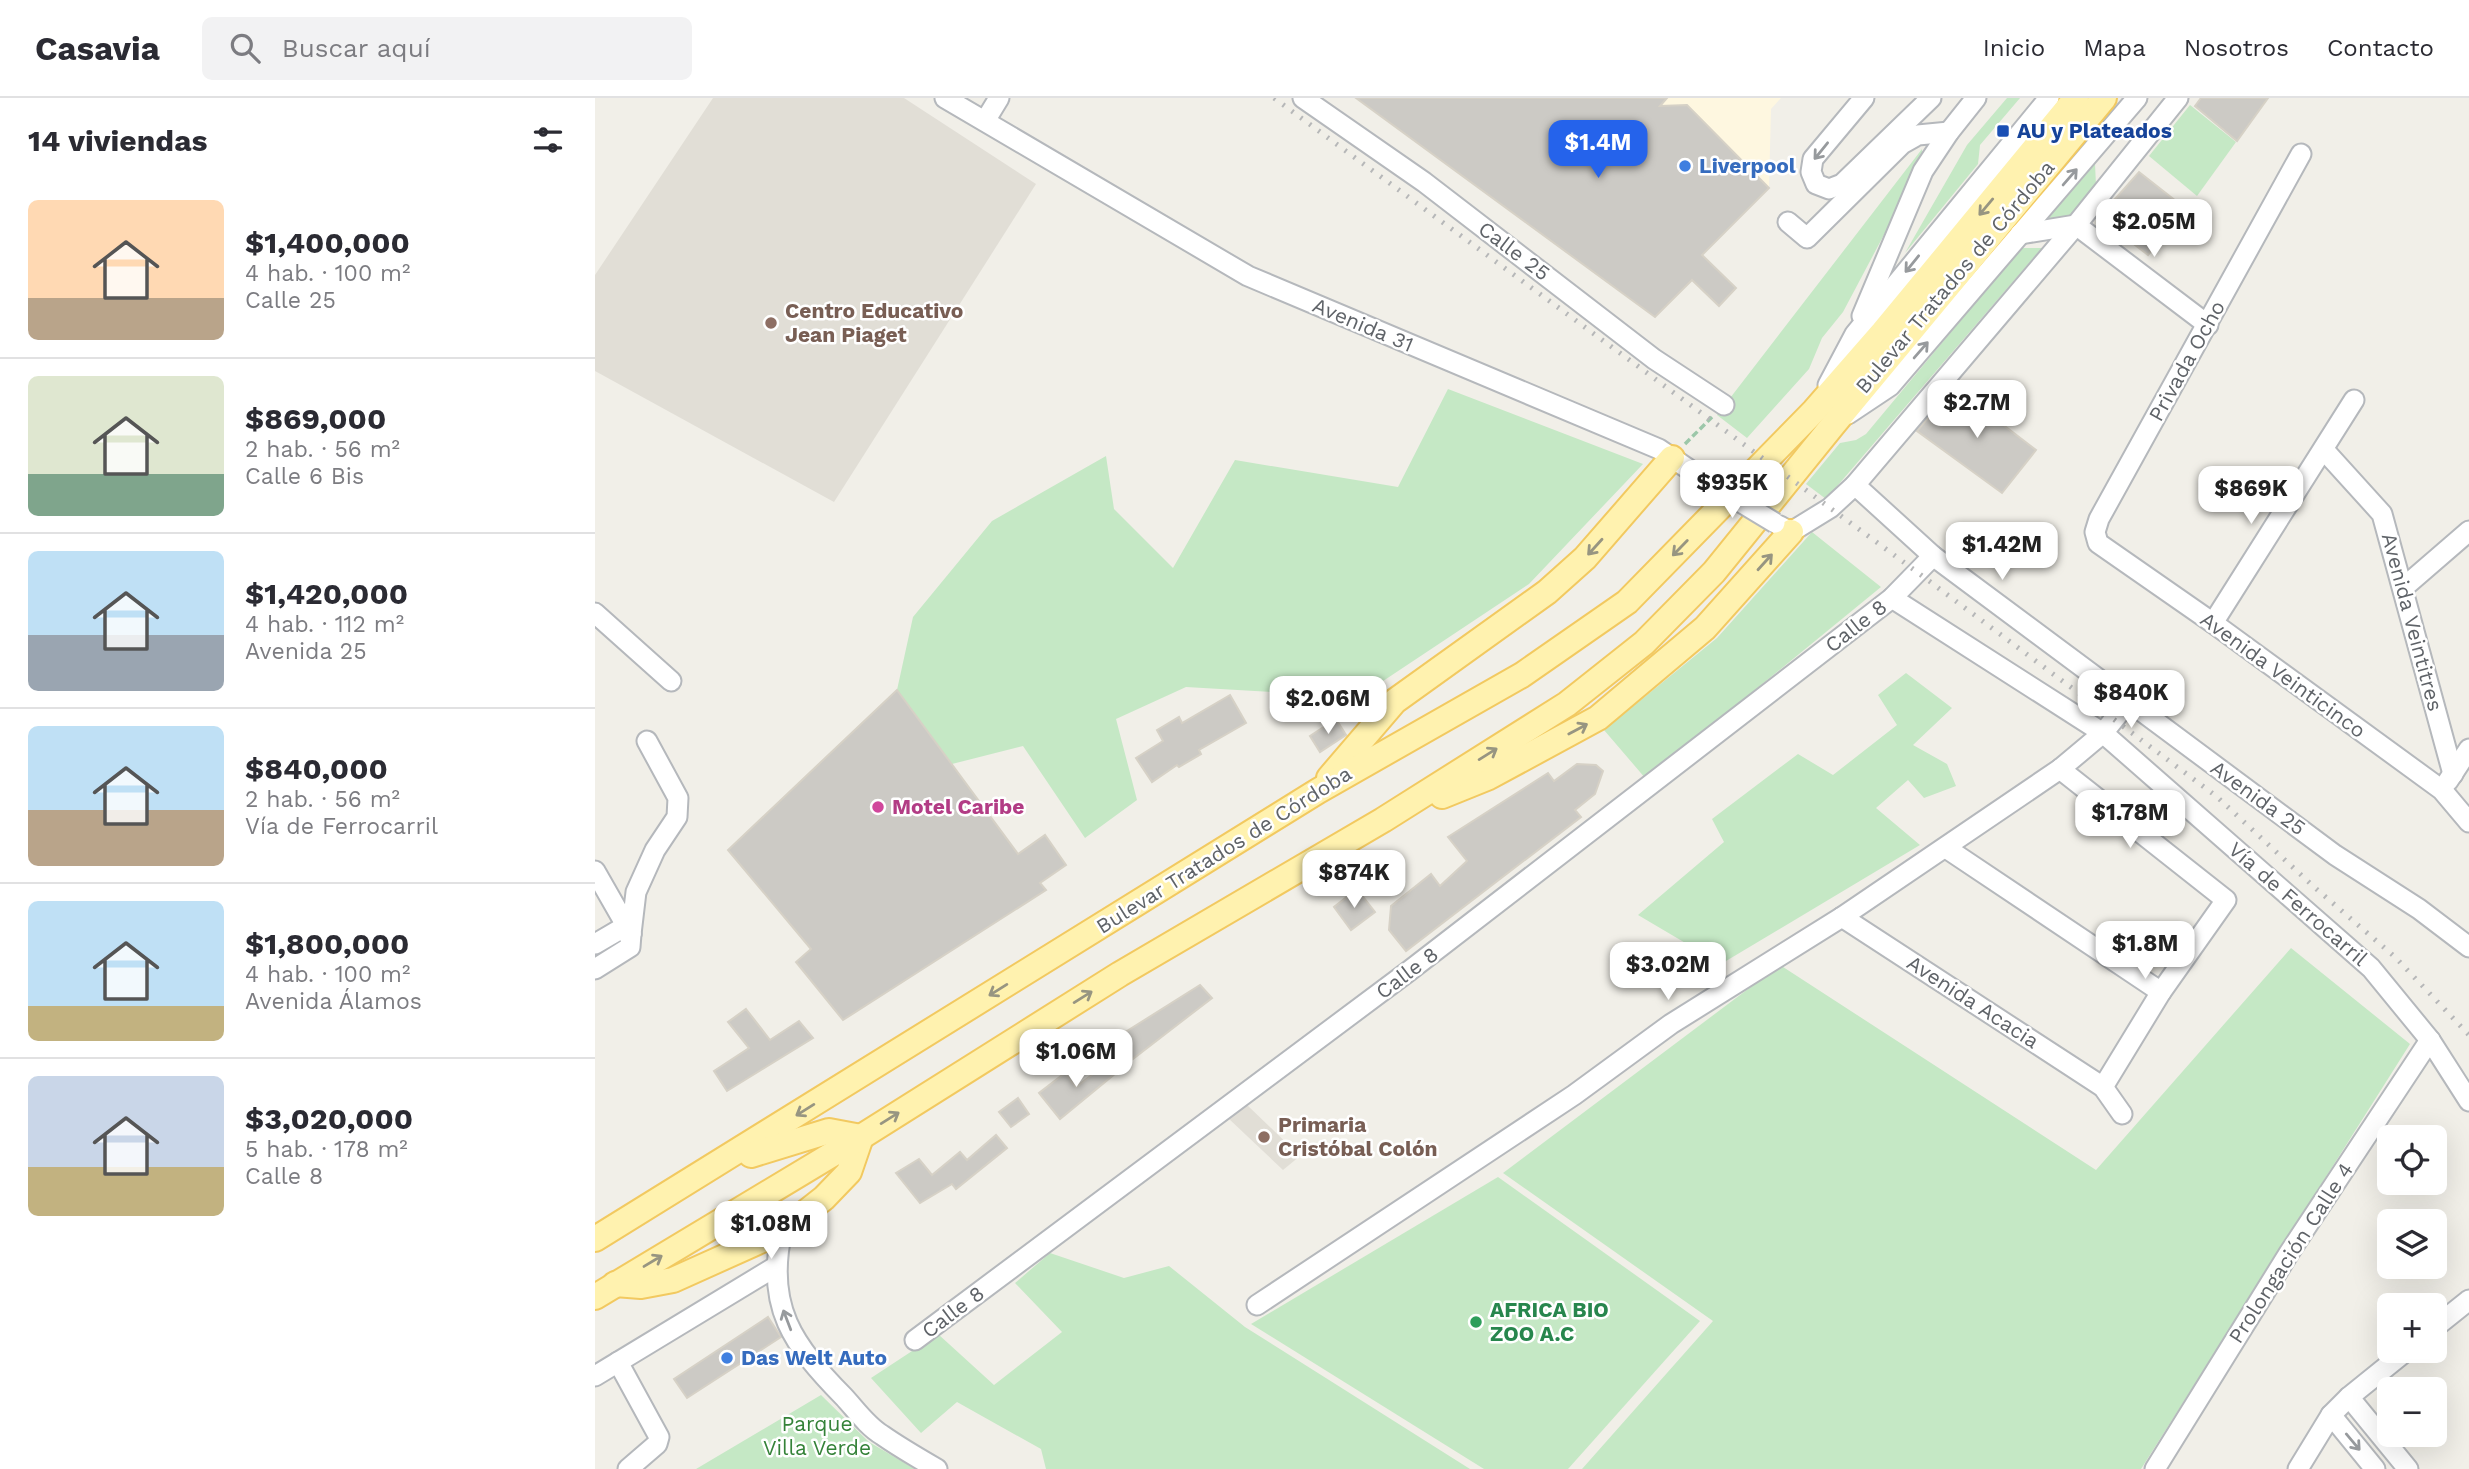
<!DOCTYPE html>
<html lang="es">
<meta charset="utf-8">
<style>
:root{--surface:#fff;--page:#f2f2f3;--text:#2b2b33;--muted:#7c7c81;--line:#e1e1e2;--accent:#2563eb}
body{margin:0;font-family:"Work Sans",sans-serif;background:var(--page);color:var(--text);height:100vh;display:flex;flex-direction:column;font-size:26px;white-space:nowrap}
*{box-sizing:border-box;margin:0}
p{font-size:23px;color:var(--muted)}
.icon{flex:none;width:38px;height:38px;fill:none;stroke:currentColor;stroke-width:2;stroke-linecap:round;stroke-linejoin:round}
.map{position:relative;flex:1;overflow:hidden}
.sheet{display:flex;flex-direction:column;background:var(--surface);width:595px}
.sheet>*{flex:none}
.buttons{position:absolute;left:1782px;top:1027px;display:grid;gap:14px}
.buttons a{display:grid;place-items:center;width:70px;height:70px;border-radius:10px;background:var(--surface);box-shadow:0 7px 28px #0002;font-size:35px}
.price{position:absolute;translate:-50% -60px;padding:0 16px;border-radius:14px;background:#fff;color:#222;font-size:23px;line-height:46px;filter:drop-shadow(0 2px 4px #0008)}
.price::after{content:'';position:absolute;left:50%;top:42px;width:21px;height:16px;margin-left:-10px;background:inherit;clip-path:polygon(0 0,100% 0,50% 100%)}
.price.active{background:var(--accent);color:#fff}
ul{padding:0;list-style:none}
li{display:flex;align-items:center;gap:21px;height:175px;padding:0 28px}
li+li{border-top:2px solid var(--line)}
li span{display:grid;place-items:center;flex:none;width:196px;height:140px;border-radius:10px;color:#555}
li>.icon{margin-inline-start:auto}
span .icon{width:84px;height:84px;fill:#fffc;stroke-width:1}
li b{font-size:30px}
h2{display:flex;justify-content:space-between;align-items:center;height:84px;padding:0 28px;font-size:30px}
header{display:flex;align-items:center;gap:42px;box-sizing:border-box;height:98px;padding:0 35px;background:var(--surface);border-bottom:2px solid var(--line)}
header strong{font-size:33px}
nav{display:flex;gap:38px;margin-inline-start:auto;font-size:24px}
.search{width:490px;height:63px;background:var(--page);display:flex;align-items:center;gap:18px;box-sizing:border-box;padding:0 24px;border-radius:10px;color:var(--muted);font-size:26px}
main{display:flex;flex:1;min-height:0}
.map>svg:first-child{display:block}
.commercial{fill:#fef7e0}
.education{fill:#e1ded6}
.green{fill:#c5e8c5}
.building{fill:#cccac5;stroke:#d6d1c6;stroke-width:2}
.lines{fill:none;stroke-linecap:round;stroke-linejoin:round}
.minor-casing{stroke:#b5b8bc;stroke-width:23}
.major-casing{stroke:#f2c960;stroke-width:28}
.path{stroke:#9cc7a9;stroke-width:3.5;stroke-dasharray:7 3.5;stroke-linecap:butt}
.minor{stroke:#fff;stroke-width:19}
.major{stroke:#fff2af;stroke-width:24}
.rail{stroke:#b6b7b8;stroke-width:5;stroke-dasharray:2 9;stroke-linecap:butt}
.minor-bridge-casing{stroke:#b5b8bc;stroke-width:23;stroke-linecap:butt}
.minor-bridge{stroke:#fff;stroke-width:19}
.oneway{stroke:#979a9d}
.oneway2{stroke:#979581}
.transit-dot{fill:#1a4fb4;stroke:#fff;stroke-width:2.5}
.shop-dot{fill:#3f7fe0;stroke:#fff;stroke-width:2.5}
.education-dot{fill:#8d6e63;stroke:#fff;stroke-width:2.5}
.hotel-dot{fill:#d1479c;stroke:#fff;stroke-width:2.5}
.leisure-dot{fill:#2e9e5b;stroke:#fff;stroke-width:2.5}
.labels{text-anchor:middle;stroke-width:5;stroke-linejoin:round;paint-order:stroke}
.transit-label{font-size:21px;font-weight:bold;fill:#164399;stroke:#fff;text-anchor:start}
.shop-label{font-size:21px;font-weight:bold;fill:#366cbe;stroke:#fff;text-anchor:start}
.street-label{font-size:21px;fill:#5f6368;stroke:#fff}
.education-label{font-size:21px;font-weight:bold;fill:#785e54;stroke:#fff;text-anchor:start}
.hotel-label{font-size:21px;font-weight:bold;fill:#b23c85;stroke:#fff;text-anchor:start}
.leisure-label{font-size:21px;font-weight:bold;fill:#27864d;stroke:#fff;text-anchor:start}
.park-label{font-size:21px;fill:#348238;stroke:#fff}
</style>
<header>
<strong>Casavia</strong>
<div class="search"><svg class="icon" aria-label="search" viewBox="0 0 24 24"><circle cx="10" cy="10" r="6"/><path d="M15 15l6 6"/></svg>Buscar aquí</div>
<nav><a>Inicio</a><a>Mapa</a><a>Nosotros</a><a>Contacto</a></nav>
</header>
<main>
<section class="sheet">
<h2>14 viviendas<svg class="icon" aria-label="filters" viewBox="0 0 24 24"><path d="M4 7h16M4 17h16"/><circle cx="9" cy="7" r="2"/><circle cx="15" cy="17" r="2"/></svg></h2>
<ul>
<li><span style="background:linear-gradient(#ffd9b3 70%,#b9a48a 0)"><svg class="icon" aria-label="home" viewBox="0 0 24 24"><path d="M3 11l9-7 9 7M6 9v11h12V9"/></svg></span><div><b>$1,400,000</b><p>4 hab. · 100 m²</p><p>Calle 25</p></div></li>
<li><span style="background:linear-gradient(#dfe7d0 70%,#7fa58c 0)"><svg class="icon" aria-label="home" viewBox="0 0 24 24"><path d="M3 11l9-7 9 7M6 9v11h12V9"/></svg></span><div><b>$869,000</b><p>2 hab. · 56 m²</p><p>Calle 6 Bis</p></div></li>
<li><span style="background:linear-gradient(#bfe0f5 60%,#9aa5b1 0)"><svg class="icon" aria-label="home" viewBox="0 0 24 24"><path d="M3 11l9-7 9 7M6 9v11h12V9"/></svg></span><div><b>$1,420,000</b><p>4 hab. · 112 m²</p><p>Avenida 25</p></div></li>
<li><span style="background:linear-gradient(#bfe0f5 60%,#b9a48a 0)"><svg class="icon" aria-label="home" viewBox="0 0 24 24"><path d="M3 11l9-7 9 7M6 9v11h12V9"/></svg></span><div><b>$840,000</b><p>2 hab. · 56 m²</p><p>Vía de Ferrocarril</p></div></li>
<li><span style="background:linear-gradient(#bfe0f5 75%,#c2b280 0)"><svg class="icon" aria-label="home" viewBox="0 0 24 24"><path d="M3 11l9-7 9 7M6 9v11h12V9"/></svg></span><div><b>$1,800,000</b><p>4 hab. · 100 m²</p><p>Avenida Álamos</p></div></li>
<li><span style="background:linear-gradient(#c9d6e8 65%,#c2b280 0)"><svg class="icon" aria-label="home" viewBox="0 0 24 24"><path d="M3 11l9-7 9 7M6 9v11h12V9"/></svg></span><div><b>$3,020,000</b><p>5 hab. · 178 m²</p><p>Calle 8</p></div></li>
</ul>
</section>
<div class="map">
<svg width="1874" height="1371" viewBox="0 0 1874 1371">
<rect width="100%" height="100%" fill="#f1efe8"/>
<path class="commercial" d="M1072 0H1186L1176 11 1174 90 1092 7 1065 8Z"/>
<g class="education">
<path d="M118 0H309L441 86 239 404 0 273V177Z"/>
<path d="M650 1005 705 1058 688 1072 633 1020Z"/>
</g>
<g class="green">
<path d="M1412 0H1425L1385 47 1383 66 1310 155 1372 47Z"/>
<path d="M1595 7 1641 44 1602 98 1554 58Z"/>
<path d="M1327 51V65L1248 214 1227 240 1214 271 1152 340 1122 317Z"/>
<path d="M1500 66 1501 87 1473 122 1449 125Z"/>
<path d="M1426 150H1447L1231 401 1211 386 1245 345 1261 342 1271 336Z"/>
<path d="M853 291 1048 366 934 486 764 599 591 589 521 621 542 702 490 740 428 648 357 666 302 592 318 519 397 423 511 358 519 411 578 470 640 362 803 389Z"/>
<path d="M1217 434 1286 489 1051 681 1009 632 1122 540Z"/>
<path d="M1311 575 1357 610 1318 647 1352 666 1361 688 1329 700 1313 682 1281 710 1325 747 1126 866 1043 817 1129 744 1117 721 1203 656 1238 677 1302 627 1283 597Z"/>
<path d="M1696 850 1815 946 1546 1371H987L1118 1223 908 1075 1185 867 1501 1072Z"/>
<path d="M903 1079 1105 1223 973 1371H889L656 1226Z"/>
<path d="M455 1155 529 1180 574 1168 650 1229 875 1371H451L446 1351 362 1304 326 1335 276 1280 343 1236 399 1287 467 1234 420 1185Z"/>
<path d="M226 1297 274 1344 320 1371H101Z"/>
</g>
<g class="building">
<path d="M761 0H1072L1065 8 1092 7 1174 90 1107 157 1141 190 1124 208 1097 182 1060 219Z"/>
<path d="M1606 0H1673L1642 43 1600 8Z"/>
<path d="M1544 74 1591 111 1553 157 1504 119Z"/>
<path d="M1359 289 1441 352 1407 395 1322 333Z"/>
<path d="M302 592 423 756 450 737 471 767 445 785 451 792 248 922 201 864 216 851 133 752Z"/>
<path d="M635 597 651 625 604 652 606 656 584 669 582 667 557 684 541 660 568 643 562 632 584 619 587 625Z"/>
<path d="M741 621 751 637 725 654 715 638Z"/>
<path d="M982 666 1001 667 1008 673 1000 696 980 712 986 719 811 853 794 832 796 808 836 776 845 788 872 763 853 739 953 675 959 683Z"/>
<path d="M762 791 780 814 756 832 739 809Z"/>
<path d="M605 887 617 900 530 967 513 945Z"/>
<path d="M151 911 175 942 204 923 218 940 132 993 119 973 154 950 133 924Z"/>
<path d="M519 960 527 970 465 1021 444 995 470 975 481 989Z"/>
<path d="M423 1000 434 1016 416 1029 404 1014Z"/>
<path d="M401 1037 412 1050 361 1091 357 1086 325 1105 301 1075 324 1061 337 1077 365 1054 372 1062Z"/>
<path d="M173 1219 186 1239 92 1300 79 1281Z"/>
</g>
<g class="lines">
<g class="minor-casing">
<g id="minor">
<path d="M350 0 653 178 1064 351 1114 385"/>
<path d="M708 0 829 84 1059 261 1129 307"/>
<path d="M1269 0 1218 61 1216 74 1221 86 1234 91 1247 86 1336 0"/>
<path d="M390 23 404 0"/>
<path d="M1706 56 1504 421 1500 434 1503 445 1618 525 1847 692 1874 724"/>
<path d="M1193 124 1212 140 1307 46 1323 37 1354 34"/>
<path d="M1481 127 1613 227"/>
<path d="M1425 136 1481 127"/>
<path d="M1267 218 1328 73 1354 34 1381 0"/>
<path d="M1233 287 1260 236 1454 0"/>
<path d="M1253 316 1295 288 1542 0"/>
<path d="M1729 352 1787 416 1858 676"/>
<path d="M1260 387 1338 458 1740 757 1824 811 1874 849"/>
<path d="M1185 428 1196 434 1235 410 1260 387 1481 127 1583 0"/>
<path d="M1808 490 1874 433"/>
<path d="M1297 500 1508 635 1776 870 1835 942 1874 1003"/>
<path d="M0 515 76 583"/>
<path d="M1618 525 1759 302"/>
<path d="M1465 671 1631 802 1566 894 1508 989"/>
<path d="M1853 683 1874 651"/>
<path d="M1351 750 1566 894"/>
<path d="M0 773 36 836"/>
<path d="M1247 819 1508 989 1527 1016"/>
<path d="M36 836 41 794 60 752 82 719 83 700 52 643"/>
<path d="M0 846 24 832 36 836 35 849 0 871"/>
<path d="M187 1133C170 1209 198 1247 249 1299 261 1312 272 1328 287 1337 304 1349 323 1360 342 1371"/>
<path d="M662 1207 979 997 1076 926 1247 819 1465 671 1508 635 1533 604"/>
<path d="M1839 1230 1874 1202"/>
<path d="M320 1242 814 873 1297 500 1338 458"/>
<path d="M23 1264 64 1339 62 1346 33 1371"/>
<path d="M0 1278 180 1169"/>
<path d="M1754 1299 1813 1371"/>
<path d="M1736 1317 1780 1371"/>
<path d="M1560 1371 1694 1155 1835 942"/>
<path d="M1703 1371 1736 1317 1754 1299 1811 1253"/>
</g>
</g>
<g class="major-casing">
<g id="major">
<path d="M734 680 800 603 952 494 990 460 1077 360"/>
<path d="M847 698 894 679 1003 620 1110 530 1196 434"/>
<path d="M0 1141 723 693 927 577 1032 504 1219 313 1288 234 1481 0"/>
<path d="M20 1186 46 1188 78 1182 187 1133 229 1100 254 1074 266 1039 234 1033 156 1057"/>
<path d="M0 1199 266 1039 525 876 788 722 972 606 1049 545 1119 474 1238 327 1509 0"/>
</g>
</g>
<path class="path" d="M1090 346 1117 319"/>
<use href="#minor" class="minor"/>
<use href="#major" class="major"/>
<path class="rail" d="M679 0 1322 474 1621 698 1718 788 1800 859 1874 937"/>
<g class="minor-bridge-casing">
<path id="minor-bridge" d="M1114 385 1180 425"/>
</g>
<use href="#minor-bridge" class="minor-bridge"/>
</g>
<defs><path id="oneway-shaft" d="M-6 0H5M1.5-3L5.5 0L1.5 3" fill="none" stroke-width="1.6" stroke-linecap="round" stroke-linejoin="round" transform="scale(1.75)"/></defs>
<g class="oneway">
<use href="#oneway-shaft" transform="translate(1226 53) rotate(129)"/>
<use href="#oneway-shaft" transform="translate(1475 79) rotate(-49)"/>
<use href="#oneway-shaft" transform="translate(1317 166) rotate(129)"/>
<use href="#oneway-shaft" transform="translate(1326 252) rotate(-49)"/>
<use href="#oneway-shaft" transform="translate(192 1222) rotate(-111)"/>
<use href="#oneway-shaft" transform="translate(1758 1344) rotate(50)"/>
</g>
<g class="oneway2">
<use href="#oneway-shaft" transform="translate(1391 109) rotate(130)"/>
<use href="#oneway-shaft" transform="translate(1000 449) rotate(132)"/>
<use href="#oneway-shaft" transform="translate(1085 450) rotate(134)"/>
<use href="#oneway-shaft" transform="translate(1170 464) rotate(-48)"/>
<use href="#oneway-shaft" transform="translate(983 631) rotate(-28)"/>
<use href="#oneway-shaft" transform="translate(893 656) rotate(-32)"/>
<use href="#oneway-shaft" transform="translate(403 892) rotate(148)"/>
<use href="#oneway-shaft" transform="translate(488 899) rotate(-32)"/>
<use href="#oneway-shaft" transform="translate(210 1012) rotate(148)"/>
<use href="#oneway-shaft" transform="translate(295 1020) rotate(-32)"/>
<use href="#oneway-shaft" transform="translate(58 1163) rotate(-31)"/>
</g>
<rect class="transit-dot" x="1401" y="26" width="14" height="14" rx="3.5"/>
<g class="shop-dot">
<circle cx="1090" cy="68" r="7"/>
<circle cx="132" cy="1260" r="7"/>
</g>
<g class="education-dot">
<circle cx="176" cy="225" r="7"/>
<circle cx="669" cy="1039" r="7"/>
</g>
<circle class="hotel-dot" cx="283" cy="709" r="7"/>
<circle class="leisure-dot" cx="881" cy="1224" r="7"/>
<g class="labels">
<g class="transit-label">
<text x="1422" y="40">AU y Plateados</text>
</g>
<g class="shop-label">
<text x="1104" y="75">Liverpool</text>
<text x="146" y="1267">Das Welt Auto</text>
</g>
<g class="street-label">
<text transform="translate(919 153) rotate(37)" y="7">Calle 25</text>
<text transform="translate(1360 179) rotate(-50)" y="7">Bulevar Tratados de Córdoba</text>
<text transform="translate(768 227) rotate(23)" y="7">Avenida 31</text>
<text transform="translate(1592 263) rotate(-61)" y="7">Privada Ocho</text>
<text transform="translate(1817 524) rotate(75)" y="7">Avenida Veintitres</text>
<text transform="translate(1261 528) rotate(-38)" y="7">Calle 8</text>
<text transform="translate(1688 577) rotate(36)" y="7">Avenida Veinticinco</text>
<text transform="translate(1663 700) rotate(36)" y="7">Avenida 25</text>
<text transform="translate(629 752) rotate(-32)" y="7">Bulevar Tratados de Córdoba</text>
<text transform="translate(1703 806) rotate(41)" y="7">Vía de Ferrocarril</text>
<text transform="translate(812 875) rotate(-37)" y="7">Calle 8</text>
<text transform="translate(1378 904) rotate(33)" y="7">Avenida Acacia</text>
<text transform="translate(1696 1155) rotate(-57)" y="7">Prolongación Calle 4</text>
<text transform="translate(358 1214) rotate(-37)" y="7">Calle 8</text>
</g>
<g class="education-label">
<text x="190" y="220">Centro Educativo<tspan x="190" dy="24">Jean Piaget</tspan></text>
<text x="683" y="1034">Primaria<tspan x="683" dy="24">Cristóbal Colón</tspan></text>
</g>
<g class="hotel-label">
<text x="297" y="716">Motel Caribe</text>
</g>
<g class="leisure-label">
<text x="895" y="1219">AFRICA BIO<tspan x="895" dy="24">ZOO A.C</tspan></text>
</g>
<g class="park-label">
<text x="222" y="1333">Parque<tspan x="222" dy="24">Villa Verde</tspan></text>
</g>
</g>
</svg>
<div class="buttons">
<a><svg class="icon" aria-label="locate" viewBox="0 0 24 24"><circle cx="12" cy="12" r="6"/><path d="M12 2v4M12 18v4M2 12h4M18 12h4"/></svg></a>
<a><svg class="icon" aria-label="layers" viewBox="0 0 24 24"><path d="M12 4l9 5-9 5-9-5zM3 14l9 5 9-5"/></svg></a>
<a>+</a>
<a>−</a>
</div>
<b class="price active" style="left:1003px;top:82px">$1.4M</b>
<b class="price" style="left:1559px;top:161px">$2.05M</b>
<b class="price" style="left:1382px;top:342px">$2.7M</b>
<b class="price" style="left:1137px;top:422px">$935K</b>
<b class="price" style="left:1656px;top:428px">$869K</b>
<b class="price" style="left:1407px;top:484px">$1.42M</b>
<b class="price" style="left:1536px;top:632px">$840K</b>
<b class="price" style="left:733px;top:638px">$2.06M</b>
<b class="price" style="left:1535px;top:752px">$1.78M</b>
<b class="price" style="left:759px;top:812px">$874K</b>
<b class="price" style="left:1550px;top:883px">$1.8M</b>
<b class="price" style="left:1073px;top:904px">$3.02M</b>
<b class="price" style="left:481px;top:991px">$1.06M</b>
<b class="price" style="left:176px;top:1163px">$1.08M</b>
</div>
</main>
